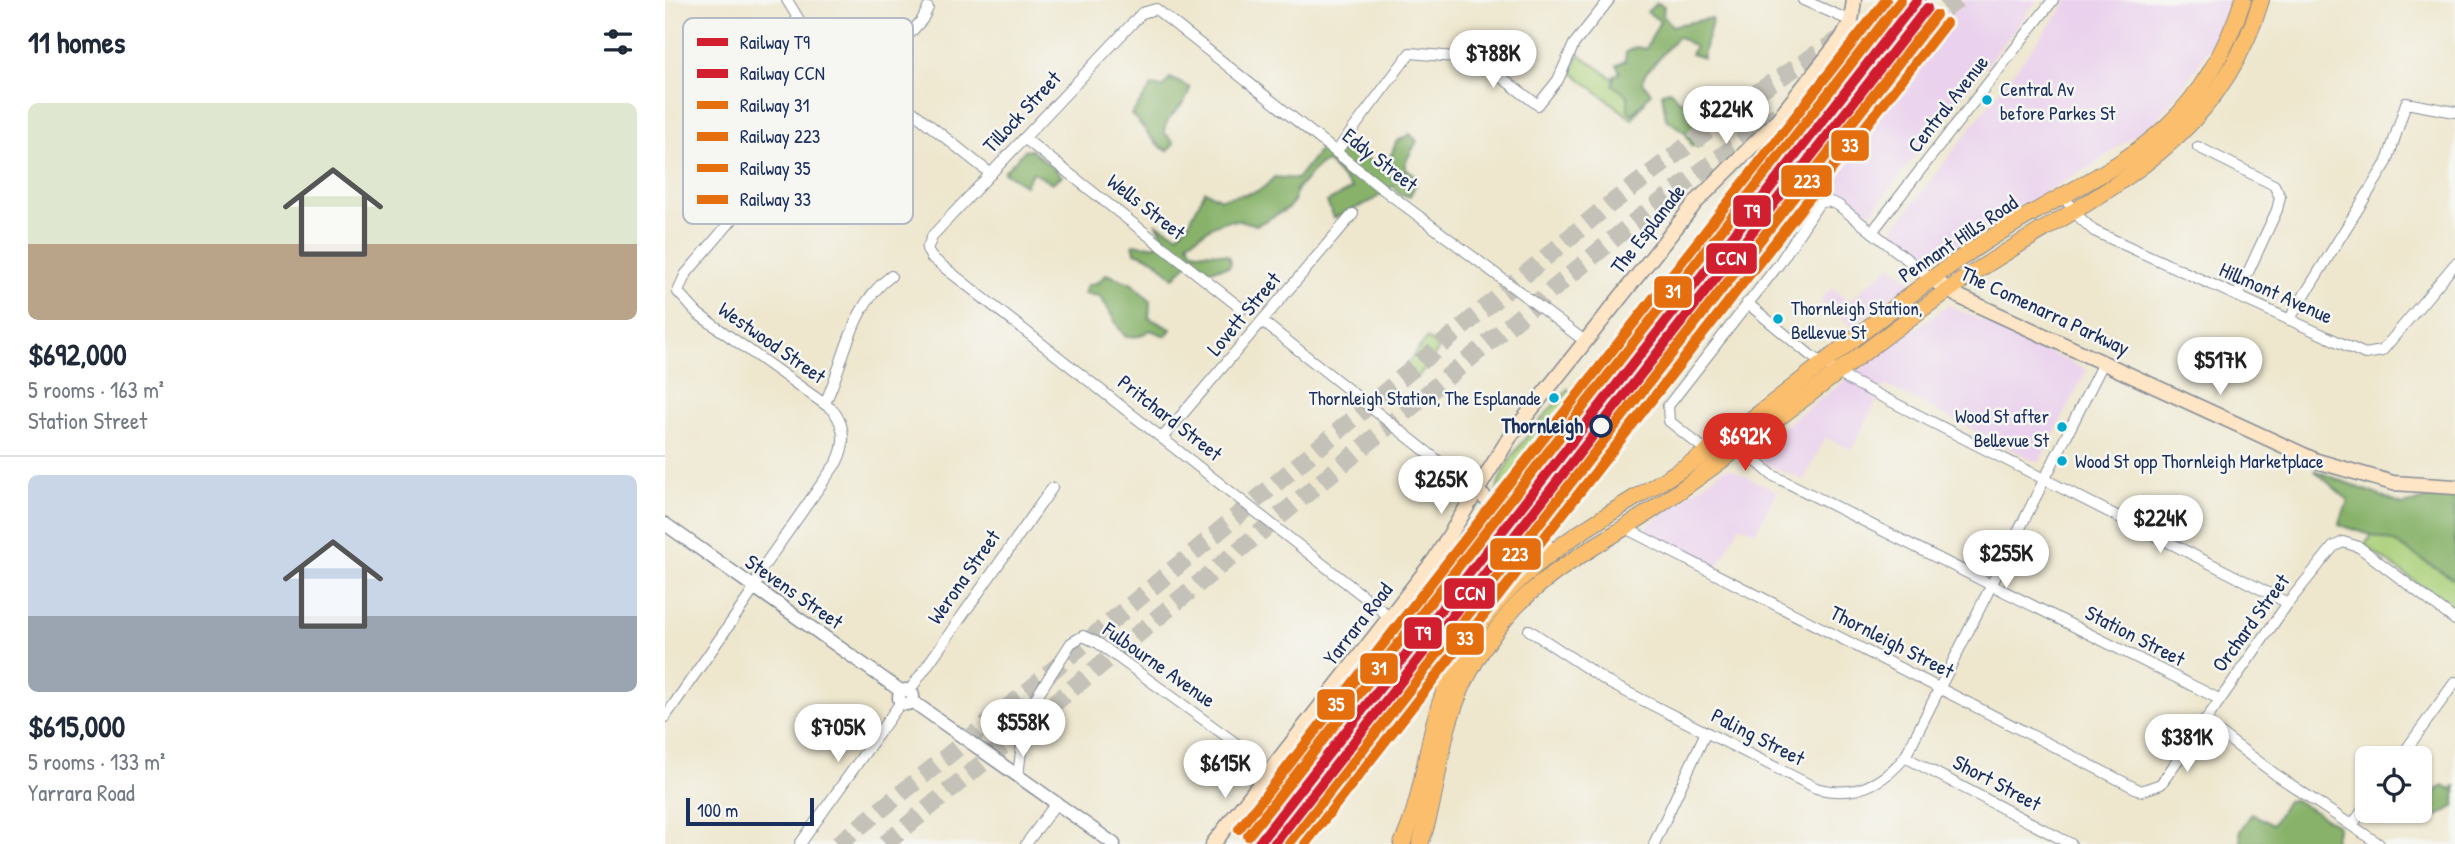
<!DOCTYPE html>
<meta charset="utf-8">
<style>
:root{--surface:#fff;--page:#f2f2f3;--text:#1f2937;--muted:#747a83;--line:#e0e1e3;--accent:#d93025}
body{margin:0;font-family:"Patrick Hand",sans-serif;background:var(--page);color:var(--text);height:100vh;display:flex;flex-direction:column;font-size:26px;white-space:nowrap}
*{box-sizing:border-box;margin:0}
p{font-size:23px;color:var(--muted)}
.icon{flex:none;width:38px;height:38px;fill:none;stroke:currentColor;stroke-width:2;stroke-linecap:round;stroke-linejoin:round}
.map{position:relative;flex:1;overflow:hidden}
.drawer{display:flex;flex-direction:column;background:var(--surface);width:665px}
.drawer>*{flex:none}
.fabs{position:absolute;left:1690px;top:746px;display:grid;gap:14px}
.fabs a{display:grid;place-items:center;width:77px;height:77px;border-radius:10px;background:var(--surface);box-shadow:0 2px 5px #0004;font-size:35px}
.scale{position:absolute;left:21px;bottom:18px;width:128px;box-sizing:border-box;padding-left:7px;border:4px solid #1b2f5e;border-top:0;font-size:19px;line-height:24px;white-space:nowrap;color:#1b2f5e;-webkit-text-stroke:5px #f6f6f2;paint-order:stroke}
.price{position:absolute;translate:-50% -60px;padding:0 16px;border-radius:24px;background:#fff;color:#222;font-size:23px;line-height:46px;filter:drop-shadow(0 2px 4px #0008)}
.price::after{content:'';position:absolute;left:50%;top:42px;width:21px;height:16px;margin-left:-10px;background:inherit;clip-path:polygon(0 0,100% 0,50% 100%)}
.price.on{background:var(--accent);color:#fff}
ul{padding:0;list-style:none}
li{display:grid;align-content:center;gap:14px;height:371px;padding:0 28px}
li+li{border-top:2px solid var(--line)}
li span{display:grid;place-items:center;height:217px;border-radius:10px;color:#555}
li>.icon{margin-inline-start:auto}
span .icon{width:126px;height:126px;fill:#fffc;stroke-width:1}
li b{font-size:30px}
h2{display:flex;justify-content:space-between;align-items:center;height:84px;padding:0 28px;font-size:30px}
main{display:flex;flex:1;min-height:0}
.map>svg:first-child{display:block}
.built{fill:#ead1ed}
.green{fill:#abd07a;stroke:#63806c;stroke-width:2}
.forest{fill:#88b26a;stroke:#527064;stroke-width:2}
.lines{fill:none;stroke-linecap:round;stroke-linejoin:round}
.motorway-tunnel{stroke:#c4c2b8;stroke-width:18;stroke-dasharray:18 9;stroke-linecap:butt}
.minor-casing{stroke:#848b96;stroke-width:12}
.tertiary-casing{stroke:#848b96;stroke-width:15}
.secondary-casing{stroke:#848b96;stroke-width:17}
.trunk-casing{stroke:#848b96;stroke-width:18}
.minor{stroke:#fff;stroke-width:10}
.tertiary{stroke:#fff;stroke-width:12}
.secondary{stroke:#fde5c5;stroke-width:14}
.trunk{stroke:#fabe6d;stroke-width:16}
.rail-casing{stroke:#1b2f5e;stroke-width:5}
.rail{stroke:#f6f6f2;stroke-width:2.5;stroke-dasharray:8;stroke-linecap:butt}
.secondary-bridge-casing{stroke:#848b96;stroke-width:17;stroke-linecap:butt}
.secondary-bridge{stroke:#fde5c5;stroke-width:14}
.rail-1-casing{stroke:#f6f6f2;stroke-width:16}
.rail-2-casing{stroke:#f6f6f2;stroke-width:16}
.rail-3-casing{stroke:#f6f6f2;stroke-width:16}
.rail-4-casing{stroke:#f6f6f2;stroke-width:16}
.rail-5-casing{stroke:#f6f6f2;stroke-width:16}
.rail-6-casing{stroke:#f6f6f2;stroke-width:16}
.rail-1{stroke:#d11f2f;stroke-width:10}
.rail-2{stroke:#d11f2f;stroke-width:10}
.rail-3{stroke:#e56e0f;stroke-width:10}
.rail-4{stroke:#e56e0f;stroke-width:10}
.rail-5{stroke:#e56e0f;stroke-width:10}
.rail-6{stroke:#e56e0f;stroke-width:10}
.bus-dot{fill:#00a9ce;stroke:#f6f6f2;stroke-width:2.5}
.stop-dot{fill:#f6f6f2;stroke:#1b2f5e;stroke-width:3.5}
.labels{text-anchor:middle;stroke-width:5;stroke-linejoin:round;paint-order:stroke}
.bus-label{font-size:19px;fill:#1b2f5e;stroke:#f6f6f2;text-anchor:start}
.street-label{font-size:21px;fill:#1b2f5e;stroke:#f6f6f2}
.stop-label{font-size:21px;font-weight:bold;fill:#1b2f5e;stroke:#f6f6f2;text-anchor:end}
.key{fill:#f6f6f2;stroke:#b4bac6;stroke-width:2}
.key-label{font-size:19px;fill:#1b2f5e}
.line-badge{stroke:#f6f6f2;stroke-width:2.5}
.badge-label{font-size:19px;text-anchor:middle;font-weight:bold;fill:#fff}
</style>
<main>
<section class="drawer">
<h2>11 homes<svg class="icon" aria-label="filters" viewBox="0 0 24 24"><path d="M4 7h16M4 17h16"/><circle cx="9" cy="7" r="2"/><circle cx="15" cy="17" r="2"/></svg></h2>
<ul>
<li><span style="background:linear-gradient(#dfe7d0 65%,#b9a48a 0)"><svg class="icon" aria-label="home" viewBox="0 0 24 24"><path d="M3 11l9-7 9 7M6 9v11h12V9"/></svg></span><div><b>$692,000</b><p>5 rooms · 163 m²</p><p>Station Street</p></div></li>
<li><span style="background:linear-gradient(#c9d6e8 65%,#9aa5b1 0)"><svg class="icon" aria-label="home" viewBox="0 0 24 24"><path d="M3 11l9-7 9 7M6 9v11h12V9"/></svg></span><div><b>$615,000</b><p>5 rooms · 133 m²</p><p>Yarrara Road</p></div></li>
</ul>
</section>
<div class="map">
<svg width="1790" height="844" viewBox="0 0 1790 844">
<rect width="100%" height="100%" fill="#f6f6f2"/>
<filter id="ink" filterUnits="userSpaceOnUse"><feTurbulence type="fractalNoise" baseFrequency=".0143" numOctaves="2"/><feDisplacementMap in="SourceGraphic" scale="14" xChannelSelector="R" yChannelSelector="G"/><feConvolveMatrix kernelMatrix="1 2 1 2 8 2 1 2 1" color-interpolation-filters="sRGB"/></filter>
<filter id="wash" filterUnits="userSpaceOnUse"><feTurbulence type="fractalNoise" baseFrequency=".00686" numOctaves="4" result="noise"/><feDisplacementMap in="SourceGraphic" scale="28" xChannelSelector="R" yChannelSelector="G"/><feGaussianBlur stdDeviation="1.57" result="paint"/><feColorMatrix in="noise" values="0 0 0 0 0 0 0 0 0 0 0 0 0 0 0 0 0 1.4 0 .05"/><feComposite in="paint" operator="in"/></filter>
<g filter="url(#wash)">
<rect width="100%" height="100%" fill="#eee7ce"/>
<g class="built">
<path d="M1288 0H1372L1207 211 1197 212 1153 177Z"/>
<path d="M1404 0H1565L1550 37 1528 73 1492 119 1428 165 1317 227 1265 263 1227 234 1229 228Z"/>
<path d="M1226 265 1245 280 1244 284 1187 326 1155 300 1167 288 1184 301Z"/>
<path d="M1283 305 1422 370 1374 463 1220 385 1187 449 1160 438 1139 480 1098 463 1088 449Z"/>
<path d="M1059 469H1066L1112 492 1090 532 1075 525 1052 568 982 532 981 527Z"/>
</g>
<g class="green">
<path d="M914 54 980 102 967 119 907 72Z"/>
<path d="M762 338 775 348 752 378 739 368Z"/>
<path d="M903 389 915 399 890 436 896 442 846 507 832 496C830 465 883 413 903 389Z"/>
<path d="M1721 520 1790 568V610L1699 545Z"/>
</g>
<g class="forest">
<path d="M992 3 999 6 997 15 1007 26 1047 18C1047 28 1039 45 1038 58L1026 54 1030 47 1013 36 980 74 977 82 986 93 968 114 963 110V96L948 85 949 76 955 72 952 65 960 61 961 52 971 47 981 49 995 21 982 12Z"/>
<path d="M505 78 525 88C521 110 501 112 499 132L509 143 503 151C486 144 480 125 466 115L487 86 498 88Z"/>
<path d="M1049 89 1068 98 1066 108 1047 116 1037 128 1036 145 1027 146 1021 133 1001 119 997 93 1005 90 1014 101 1033 103 1037 92Z"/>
<path d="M745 134 752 141 741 161V169L749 175 751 184 745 196 735 195 728 186 707 201 669 218 662 202 687 189 663 162 654 165 631 190 629 201 622 209 592 225C556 214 553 224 523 242L528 251C541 254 551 250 564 256L566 262 564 266 544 270 528 257 509 278 489 259 470 252 468 244C479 245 493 249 499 238L492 224 513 235 525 221 540 191 556 199C578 192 594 198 609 177L632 179 657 147 666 154 683 147C710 161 719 180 731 142Z"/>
<path d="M360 150H367L397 176 387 183 368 172 360 185 339 172Z"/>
<path d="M441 274 466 283 485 301 484 318 506 329 501 336 485 330 475 336 461 337C449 325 446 309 434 296L419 294 422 285 434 282Z"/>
<path d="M1649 470 1738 505 1790 492V580L1729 542 1674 525 1683 500Z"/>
<path d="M1779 786 1786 789 1790 786V806L1771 817 1761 812 1773 789Z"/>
<path d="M1630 800 1673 826 1669 841 1662 844 1576 843 1575 831 1587 813 1607 825 1622 801Z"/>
</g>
</g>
<g filter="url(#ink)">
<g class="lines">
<g class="motorway-tunnel">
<path d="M173 844 357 696 936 211 1097 89 1236 0"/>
<path d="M220 844 969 222 1110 116 1293 0"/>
</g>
<g class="minor-casing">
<g id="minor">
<path d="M122 0 136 23 326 174"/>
<path d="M1138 0 1186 21"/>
<path d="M206 77 257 20 263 8"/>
<path d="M359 138 577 309"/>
<path d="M1533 147 1609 185 1615 197 1612 210 1572 296"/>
<path d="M671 152 745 53 812 59 873 105 893 80 909 44 944 0"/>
<path d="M1399 196 1409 212 1429 231 1700 354 1717 351 1790 264"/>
<path d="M1207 232 1388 0"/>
<path d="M1082 303 1145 355 1186 381 1623 603"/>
<path d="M1624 320 1722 162 1741 103 1790 112"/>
<path d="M597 321 811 491"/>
<path d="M160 403C181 359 185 306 226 276"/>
<path d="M498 437 688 214"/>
<path d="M1075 447 1107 475 1554 699"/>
<path d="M1043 452 1004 421 1003 406 1114 264 1154 203 1163 201 1173 205 1267 279"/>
<path d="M960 528 1476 791 1496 784 1623 603 1668 547 1678 542 1694 547 1790 620"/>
<path d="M725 617 266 257 262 249 268 235 477 13 491 9 715 187 921 342"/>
<path d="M864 630 946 684 1151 788C1188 798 1216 786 1240 757L1438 363"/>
<path d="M245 690 387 488"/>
<path d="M0 717 90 588 96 570 172 462C181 444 180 426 168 410L33 314 13 292 20 275 130 146"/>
<path d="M1539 721 1610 774 1714 844"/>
<path d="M1240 757 1406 844"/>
<path d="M1735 758 1790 682"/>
<path d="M353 775 361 713 406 643 418 636 433 643 594 760 600 778"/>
<path d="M1688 824 1703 803"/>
<path d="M135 844 236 702"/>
<path d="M361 844 392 802"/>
<path d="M989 844 1041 732"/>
</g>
</g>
<g class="tertiary-casing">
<g id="tertiary">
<path d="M0 524 236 691"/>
<circle cx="241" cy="697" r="7"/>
<path d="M247 701 449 844"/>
</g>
</g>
<g class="secondary-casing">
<g id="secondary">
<path d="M1267 279 1295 297 1652 461 1728 483 1790 487"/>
<path d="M811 491 835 510"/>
<path d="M868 535 889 552"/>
<path d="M548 844 770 559 846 435 1031 202 1109 124 1177 38 1186 21 1189 0"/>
</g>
</g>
<g class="trunk-casing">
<g id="trunk">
<path d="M737 844C755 806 759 764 769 724 780 681 802 637 831 604 888 538 972 501 1042 452 1133 388 1216 312 1309 249 1430 167 1526 157 1578 0"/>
<path d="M755 844C769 807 772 768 782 729 793 689 813 652 839 620 879 570 941 542 993 506 1092 438 1184 361 1282 291 1405 202 1548 163 1596 0"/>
</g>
</g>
<use href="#minor" class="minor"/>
<use href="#tertiary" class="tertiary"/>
<use href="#secondary" class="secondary"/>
<use href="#trunk" class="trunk"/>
<g class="rail-casing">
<g id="rail">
<path d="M584 844 746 638 815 560"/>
<path d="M607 844 776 630 976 398 1014 348 1135 168 1208 74 1259 0"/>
</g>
</g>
<use href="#rail" class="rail"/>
<g class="secondary-bridge-casing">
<path id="secondary-bridge" d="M835 510 868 535"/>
</g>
<use href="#secondary-bridge" class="secondary-bridge"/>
<g class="rail-1-casing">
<path id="rail-1" d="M593 844 1252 0"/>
</g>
<g class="rail-2-casing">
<path id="rail-2" d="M609 844 1262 8"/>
</g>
<g class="rail-3-casing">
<path id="rail-3" d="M583 836 1236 0"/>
</g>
<g class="rail-4-casing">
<path id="rail-4" d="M624 844 1271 15"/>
</g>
<g class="rail-5-casing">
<path id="rail-5" d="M574 829 1221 0"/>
</g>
<g class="rail-6-casing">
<path id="rail-6" d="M640 844 1281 23"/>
</g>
<use href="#rail-1" class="rail-1"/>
<use href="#rail-2" class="rail-2"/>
<use href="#rail-3" class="rail-3"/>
<use href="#rail-4" class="rail-4"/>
<use href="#rail-5" class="rail-5"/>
<use href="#rail-6" class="rail-6"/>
</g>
</g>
<g class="bus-dot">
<circle cx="1322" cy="100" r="6"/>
<circle cx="1113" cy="319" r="6"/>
<circle cx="889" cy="398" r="6"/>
<circle cx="1397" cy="427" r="6"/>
<circle cx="1397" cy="461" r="6"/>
</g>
<circle class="stop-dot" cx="936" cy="426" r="10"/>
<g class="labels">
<g class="bus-label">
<text x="1335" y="96">Central Av<tspan x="1335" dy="24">before Parkes St</tspan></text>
<text x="1126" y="315">Thornleigh Station,<tspan x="1126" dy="24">Bellevue St</tspan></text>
<text x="876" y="405" text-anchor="end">Thornleigh Station, The Esplanade</text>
<text x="1384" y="423" text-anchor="end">Wood St after<tspan x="1384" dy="24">Bellevue St</tspan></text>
<text x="1410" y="468">Wood St opp Thornleigh Marketplace</text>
</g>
<g class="street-label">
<text transform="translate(1283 104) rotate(-52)" y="7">Central Avenue</text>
<text transform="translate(357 112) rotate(-47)" y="7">Tillock Street</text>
<text transform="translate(715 160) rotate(38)" y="7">Eddy Street</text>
<text transform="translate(481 207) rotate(38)" y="7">Wells Street</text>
<text transform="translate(983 229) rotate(-52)" y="7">The Esplanade</text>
<text transform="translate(1293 239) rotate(-34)" y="7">Pennant Hills Road</text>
<text transform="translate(1611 293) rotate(24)" y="7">Hillmont Avenue</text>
<text transform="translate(1380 311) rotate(25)" y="7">The Comenarra Parkway</text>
<text transform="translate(579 314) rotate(-50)" y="7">Lovett Street</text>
<text transform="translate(107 343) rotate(35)" y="7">Westwood Street</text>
<text transform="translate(505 418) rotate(38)" y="7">Pritchard Street</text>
<text transform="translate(299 577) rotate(-55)" y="7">Werona Street</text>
<text transform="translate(129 592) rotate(35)" y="7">Stevens Street</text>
<text transform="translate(1586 623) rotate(-54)" y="7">Orchard Street</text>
<text transform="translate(693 624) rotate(-52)" y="7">Yarrara Road</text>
<text transform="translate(1470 636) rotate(27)" y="7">Station Street</text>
<text transform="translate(1227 642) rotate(27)" y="7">Thornleigh Street</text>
<text transform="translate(494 665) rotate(35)" y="7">Fulbourne Avenue</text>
<text transform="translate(1093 737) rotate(27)" y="7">Paling Street</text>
<text transform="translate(1332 783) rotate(28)" y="7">Short Street</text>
</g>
<g class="stop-label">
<text x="918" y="433">Thornleigh</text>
</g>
</g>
<rect x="18" y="18" width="230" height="206" rx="10" class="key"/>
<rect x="32" y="38" width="31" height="8" fill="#d11f2f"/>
<rect x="32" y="69" width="31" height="9" fill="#d11f2f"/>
<rect x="32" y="101" width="31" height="8" fill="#e56e0f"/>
<rect x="32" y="132" width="31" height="9" fill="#e56e0f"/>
<rect x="32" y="164" width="31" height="8" fill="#e56e0f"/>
<rect x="32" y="195" width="31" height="9" fill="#e56e0f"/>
<g class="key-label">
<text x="75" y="49">Railway T9</text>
<text x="75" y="80">Railway CCN</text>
<text x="75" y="112">Railway 31</text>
<text x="75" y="143">Railway 223</text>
<text x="75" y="175">Railway 35</text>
<text x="75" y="206">Railway 33</text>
</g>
<g class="line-badge">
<rect x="1165" y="129" width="40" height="33" rx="7" fill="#e56e0f"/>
<rect x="1115" y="164" width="53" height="34" rx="7" fill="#e56e0f"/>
<rect x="1067" y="194" width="40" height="34" rx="7" fill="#d11f2f"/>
<rect x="1040" y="242" width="53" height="33" rx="7" fill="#d11f2f"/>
<rect x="988" y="275" width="40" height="34" rx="7" fill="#e56e0f"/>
<rect x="824" y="537" width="53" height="34" rx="7" fill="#e56e0f"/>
<rect x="778" y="577" width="53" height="33" rx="7" fill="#d11f2f"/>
<rect x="738" y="616" width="40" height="34" rx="7" fill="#d11f2f"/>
<rect x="780" y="622" width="40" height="34" rx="7" fill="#e56e0f"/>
<rect x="694" y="652" width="40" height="33" rx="7" fill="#e56e0f"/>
<rect x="651" y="688" width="40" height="33" rx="7" fill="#e56e0f"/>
</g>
<g class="badge-label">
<text x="1185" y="152">33</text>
<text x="1142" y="188">223</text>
<text x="1087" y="218">T9</text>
<text x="1066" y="265">CCN</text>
<text x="1008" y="298">31</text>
<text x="850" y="561">223</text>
<text x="805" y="600">CCN</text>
<text x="758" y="640">T9</text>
<text x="800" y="645">33</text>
<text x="714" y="675">31</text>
<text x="671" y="711">35</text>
</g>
</svg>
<div class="fabs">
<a><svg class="icon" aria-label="locate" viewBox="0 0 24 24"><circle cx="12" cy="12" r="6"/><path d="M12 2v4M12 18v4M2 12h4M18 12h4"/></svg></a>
</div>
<div class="scale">100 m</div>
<b class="price" style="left:828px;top:90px">$788K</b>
<b class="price" style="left:1061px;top:146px">$224K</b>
<b class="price" style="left:1555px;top:397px">$517K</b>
<b class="price on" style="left:1080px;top:473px">$692K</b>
<b class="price" style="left:776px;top:516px">$265K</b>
<b class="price" style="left:1495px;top:555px">$224K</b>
<b class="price" style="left:1341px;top:590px">$255K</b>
<b class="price" style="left:358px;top:759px">$558K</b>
<b class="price" style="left:173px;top:764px">$705K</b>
<b class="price" style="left:1522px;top:774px">$381K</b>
<b class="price" style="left:560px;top:800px">$615K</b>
</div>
</main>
